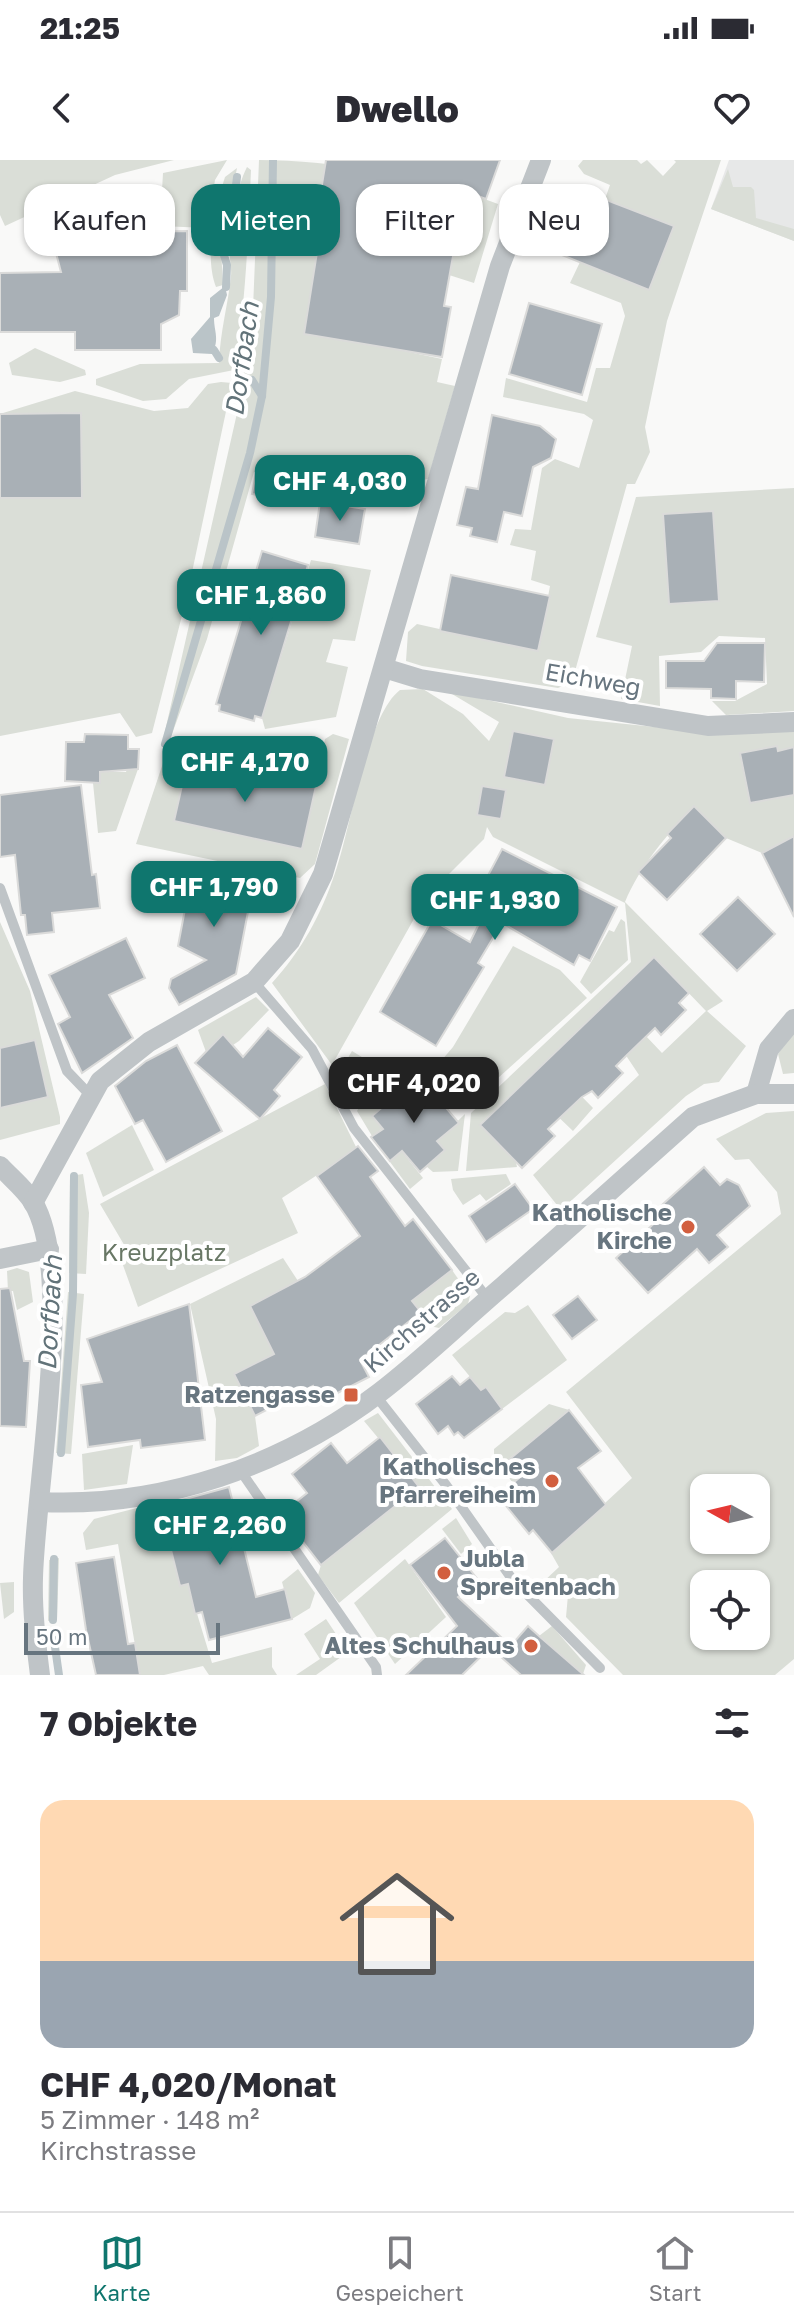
<!DOCTYPE html>
<html lang="de">
<meta charset="utf-8">
<style>
:root{--surface:#fff;--page:#f7f7f7;--text:#2b2b33;--muted:#7c7c81;--line:#e1e1e2;--accent:#0f766e}
body{margin:0;font-family:"Golos Text",sans-serif;background:var(--page);color:var(--text);height:100vh;display:flex;flex-direction:column;font-size:30px;white-space:nowrap}
*{box-sizing:border-box;margin:0}
p{font-size:26px;color:var(--muted)}
.icon{flex:none;width:44px;height:44px;fill:none;stroke:currentColor;stroke-width:2;stroke-linecap:round;stroke-linejoin:round}
.map{position:relative;height:1515px;overflow:hidden}
.drawer{display:flex;flex-direction:column;background:var(--surface);flex:1}
.drawer>*{flex:none}
.top-card{position:absolute;left:24px;top:24px;width:746px;height:72px;display:flex;gap:16px}
.needle{width:52px;rotate:278deg}
.tools{position:absolute;left:690px;top:1314px;display:grid;gap:16px}
.tools a{display:grid;place-items:center;width:80px;height:80px;border-radius:16px;background:var(--surface);box-shadow:0 2px 6px #0004;font-size:40px}
.scale{position:absolute;left:24px;bottom:20px;width:196px;box-sizing:border-box;padding-left:8px;border:4px solid #67757f;border-top:0;font-size:22px;line-height:28px;white-space:nowrap;color:#67757f;-webkit-text-stroke:6px #fff;paint-order:stroke}
.price{position:absolute;translate:-50% -68px;padding:0 18px;border-radius:16px;background:var(--accent);color:#fff;font-size:26px;line-height:52px;filter:drop-shadow(0 2px 4px #0008)}
.price::after{content:'';position:absolute;left:50%;top:48px;width:24px;height:18px;margin-left:-12px;background:inherit;clip-path:polygon(0 0,100% 0,50% 100%)}
.price.current{background:#222;color:#fff}
ul{padding:0;list-style:none}
li{display:grid;align-content:center;gap:16px;height:424px;padding:0 40px}
li span{display:grid;place-items:center;height:248px;border-radius:24px;color:#555}
li>.icon{margin-inline-start:auto}
span .icon{width:144px;height:144px;fill:#fffc;stroke-width:1}
li b{font-size:34px}
h2{display:flex;justify-content:space-between;align-items:center;height:96px;padding:0 40px;font-size:34px}
.chip{padding:0 28px;border-radius:24px;background:var(--surface);box-shadow:0 2px 6px #0004;font-size:28px;line-height:72px}
.chip.current{background:var(--accent);color:#fff}
.status{display:flex;justify-content:space-between;align-items:center;height:56px;padding:0 40px;background:var(--surface);direction:ltr}
.status svg{height:22px;fill:currentColor}
header{display:flex;justify-content:space-between;align-items:center;height:104px;padding:0 40px;background:var(--surface);font-size:36px;font-weight:800}
.tab-bar{display:flex;justify-content:space-around;align-items:center;height:112px;border-top:2px solid var(--line);background:var(--surface);font-size:22px;color:var(--muted)}
.tab-bar a{display:grid;justify-items:center;gap:4px}
.tab-bar .current{color:var(--accent)}
.map>svg:first-child{display:block}
.built{fill:#e7e8e8}
.green{fill:#daded7;fill-rule:evenodd}
.water{fill:#bac4c8}
.lines{fill:none;stroke-linecap:round;stroke-linejoin:round}
.stream{stroke:#bac4c8;stroke-width:8}
.building{fill:#a9b0b6;stroke:#dbdbda;stroke-width:2}
.service{stroke:#bfc4c7;stroke-width:10}
.minor{stroke:#bfc4c7;stroke-width:20}
.poi-dot{fill:#d25f3f;stroke:#fff;stroke-width:3}
.labels{text-anchor:middle;stroke-width:8;stroke-linejoin:round;paint-order:stroke}
.street-label{font-size:24px;fill:#67757f;stroke:#fff}
.poi-label{font-size:24px;font-weight:bold;fill:#67757f;stroke:#fff;text-anchor:end}
.park-label{font-size:24px;fill:#697866;stroke:#fff}
.water-label{font-size:26px;font-style:italic;fill:#627379;stroke:#fff}
</style>
<div class="status"><b>21:25</b><svg viewBox="0 0 49 12"><path d="M0 12V9h3v3zM5 12V6h3v6zM10 12V3h3v9zM15 12V0h3v12zM26 1h20v11H26zM47 4h2v5h-2z"/></svg></div>
<header><svg class="icon" aria-label="back" viewBox="0 0 24 24"><path d="M15 5l-7 7 7 7"/></svg>Dwello<svg class="icon" aria-label="heart" viewBox="0 0 24 24"><path d="M12 20l-8-8c-3-5 5-10 8-4 3-6 11-1 8 4z"/></svg></header>
<div class="map">
<svg width="794" height="1515" viewBox="0 0 794 1515">
<rect width="100%" height="100%" fill="#f9f9f8"/>
<path class="built" d="M729 0H794V81L711 49Z"/>
<g class="green">
<path d="M0 0H174L115 15 5 66 0 55Z"/>
<path d="M227 0 215 20 207 68 160 66 163 13Z"/>
<path d="M259 0C333 0 428 17 498 44L474 123 449 115 457 74 463 75 465 63 395 155 390 188 442 199 437 222 455 226 428 319 336 333 276 324 277 316 254 312 207 479 169 582 163 580 240 240 253 149Z"/>
<path d="M583 0H637L641 4 647 0 663 16 676 2 674 0H721L667 161 645 267 650 292 635 324H627L572 522 558 528 422 506 406 501 408 472 417 464 538 491 550 426 531 420 536 391 510 385 515 369 531 370 542 308 555 299 579 308 593 260 584 254 503 237 506 218 587 242 596 208H610L625 156 621 143 570 123 580 102 673 66 605 39 610 25 584 14 578 6Z"/>
<path d="M247 7 251 10C248 77 246 144 234 210L189 219 166 239 143 241 96 225V219L140 204 219 203C220 172 228 145 231 116 232 106 228 94 230 85 234 61 235 30 247 7Z"/>
<path d="M237 8 221 89 223 125 216 127C204 97 215 47 225 17Z"/>
<path d="M728 9 733 27H751L754 30 756 58 794 69V81L711 49Z"/>
<path d="M35 188 85 210 86 215 60 222 12 215 9 203Z"/>
<path d="M221 222 232 223 187 436 152 573 136 577 120 553 0 576V338L82 337 81 253H3L75 231 154 251 188 248 208 224Z"/>
<path d="M794 328V551L726 555 712 541H735L767 524 765 478 719 476 701 492 659 496 660 546 621 539 632 486 596 477 636 337Z"/>
<path d="M311 400 371 410 355 481 333 479 326 502 348 507 336 557 265 569 262 558Z"/>
<path d="M423 529 463 554 489 581 499 562 447 531 568 558 713 573 794 567V676L762 693 726 678 694 647C667 674 640 706 625 742L723 841 707 851 746 886 719 922 704 924 686 936 561 1050 533 1015 639 915 627 897 591 860 548 902 593 948 573 971 523 923 480 964 516 1002 517 1007 466 1011 471 953 631 802 625 743 493 677 487 667 484 679 434 729 415 757 332 905 272 823C302 790 321 755 335 713 351 669 366 556 400 530ZM654 797 706 851 662 893 611 839Z"/>
<path d="M333 574 349 579 315 704 300 718 136 684 166 594 190 590 174 661 302 688 325 579Z"/>
<path d="M127 609H138L116 671 98 673 93 623H99L100 612H126Z"/>
<path d="M621 759 625 762 628 800 591 834 580 822 609 770 614 772Z"/>
<path d="M0 762 30 831 60 957V964L0 980V948L48 936 35 880 0 888Z"/>
<path d="M513 786 560 810 587 838 468 945 435 908 453 887Z"/>
<path d="M256 837 269 850 239 881 218 895 206 892 198 870Z"/>
<path d="M794 871V913L783 914 778 894Z"/>
<path d="M352 891 375 905 421 907V914L373 956 383 968 372 976 357 951 372 924 353 905 340 925 336 918Z"/>
<path d="M325 924 357 989 282 1038 298 1073 138 1147 119 1094 126 1088 100 1044Z"/>
<path d="M794 951V1499L775 1515H623L566 1457 569 1424 555 1432 541 1424 559 1407 551 1393 632 1318 566 1232 781 1054 777 1032 749 999 735 1000 716 979 766 953ZM704 1328H756V1380H704ZM704 1424H756V1476H704Z"/>
<path d="M465 954 458 1011 433 1012 426 1006 437 981Z"/>
<path d="M132 965 154 1010 103 1037 86 993Z"/>
<path d="M391 978 423 1018 410 1029 379 987Z"/>
<path d="M83 1014 89 1053 86 1114 69 1113 70 1016Z"/>
<path d="M506 1014 511 1024 486 1041 480 1034 463 1045 453 1030 451 1019Z"/>
<path d="M283 1098 298 1121 250 1146 274 1194 234 1214 255 1256 259 1286 237 1298 215 1301 216 1259 190 1144Z"/>
<path d="M17 1108 29 1112 33 1142 17 1150 13 1131H8L7 1111Z"/>
<path d="M452 1110 470 1136 468 1144 439 1168 430 1166 412 1141Z"/>
<path d="M68 1132 84 1134 71 1294 56 1293Z"/>
<path d="M528 1145 567 1200 502 1249 486 1227 481 1230 452 1195 505 1152 515 1153Z"/>
<path d="M549 1244 569 1250 505 1302 519 1319 513 1323 494 1299V1289Z"/>
<path d="M378 1253 452 1349 339 1443 318 1415 321 1405 419 1327 364 1261Z"/>
<path d="M133 1285 127 1324 84 1330 82 1294Z"/>
<path d="M164 1341 180 1426 188 1424 212 1503 272 1487V1507L277 1515H209L203 1506 164 1515H140L118 1384 86 1390 83 1373 94 1359Z"/>
<path d="M456 1358 472 1384 461 1394 442 1369Z"/>
<path d="M59 1398 57 1459 48 1461 49 1400Z"/>
<path d="M405 1399 446 1457 395 1504 354 1443Z"/>
<path d="M298 1409 315 1433 310 1448 292 1459 282 1422Z"/>
<path d="M14 1422V1452L4 1459 0 1423Z"/>
<path d="M326 1459 348 1492 316 1515H296L320 1499 304 1474Z"/>
<path d="M552 1466 586 1505 583 1514 539 1476Z"/>
</g>
<path class="water" d="M225 126 227 135 219 156 214 158C214 172 220 179 212 194L193 193 191 179 210 157V138Z"/>
<g class="lines">
<g class="stream">
<path d="M226 127 227 105 223 92 230 76 237 17"/>
<path d="M214 190 219 198"/>
<path d="M252 220 262 236"/>
<path d="M165 584 250 293 262 236 271 137 273 0"/>
<path d="M61 1293 73 1134 74 1016"/>
<path d="M53 1460 54 1399"/>
<path d="M54 1480 59 1515"/>
</g>
</g>
<g class="building">
<path d="M326 0H500L486 39 470 33 463 75 457 74 444 146 451 147 442 197 304 174 318 86 312 85Z"/>
<path d="M573 27 674 66 649 130 547 89Z"/>
<path d="M187 71V131H180L179 155 161 164V190H75V172H0V113L61 112 56 93H71V73Z"/>
<path d="M529 143 602 164 582 235 509 214Z"/>
<path d="M81 253 82 338H0V254Z"/>
<path d="M492 255 540 266 556 279 551 298 533 307 522 356 504 352 497 382 470 376 472 368 457 365 466 327 478 329Z"/>
<path d="M256 313 278 316 274 338 252 334Z"/>
<path d="M320 342 365 349 359 384 315 377Z"/>
<path d="M713 351 719 441 669 444 663 354Z"/>
<path d="M262 391 308 405 262 558 255 556 254 561 219 551 220 545 216 544Z"/>
<path d="M451 415 550 436 538 491 440 471Z"/>
<path d="M717 483H765L764 522 736 521V539L711 538V529L666 528V501H704Z"/>
<path d="M513 571 554 579 545 625 504 617Z"/>
<path d="M85 574 128 575V589H139L138 609 100 612V623L65 621 66 582H84Z"/>
<path d="M777 586 778 591 794 587V635L750 643 740 593Z"/>
<path d="M188 599 316 626 302 689 174 661Z"/>
<path d="M81 625 92 715 96 714 100 748 52 753 54 772 27 775 25 755H21L15 695 0 697V635Z"/>
<path d="M482 626 506 630 501 659 477 655Z"/>
<path d="M694 646 726 678 667 740 638 712 671 678 667 674Z"/>
<path d="M794 676V757L762 693Z"/>
<path d="M502 689 617 747 590 801 579 795 574 805 502 763 478 803 484 807 436 886 380 852 432 760 470 782 496 729 484 723Z"/>
<path d="M193 707 249 718 256 714 255 719 279 724V729L252 731 236 814 179 845 169 828 171 819 206 800 178 786 185 749 211 736 187 738Z"/>
<path d="M738 737 775 774 737 811 700 774Z"/>
<path d="M126 778 145 818 109 835 133 878 82 913 58 864 70 857 49 815Z"/>
<path d="M654 797 689 833 679 843 686 850 661 875 655 868 626 896 616 906 623 913 598 938 592 931 582 937 548 969 555 976 522 1008 480 965Z"/>
<path d="M268 868 302 897 274 930 280 936 260 959 195 903 223 874 243 897Z"/>
<path d="M35 880 48 937 0 948V888Z"/>
<path d="M177 885 222 971 166 1002 143 960 135 964 115 926 146 901Z"/>
<path d="M419 916 459 963 437 981 445 990 420 1012 402 991 390 1001 371 977 383 969 372 956Z"/>
<path d="M358 986 378 1011 370 1017 405 1066 413 1059 452 1110 412 1141 421 1152 360 1200 369 1217 320 1242 313 1226 255 1256 234 1214 274 1194 250 1146 305 1117 360 1076 317 1016Z"/>
<path d="M704 1007 720 1025 727 1019 739 1025 750 1046 717 1075 728 1087 709 1103 697 1089 648 1133 616 1098 659 1059 653 1053Z"/>
<path d="M515 1024 533 1049 486 1082 469 1056Z"/>
<path d="M10 1128 24 1201H30L26 1267 0 1266V1129Z"/>
<path d="M578 1136 597 1160 572 1179 553 1155Z"/>
<path d="M189 1144 205 1280 141 1288 140 1280 88 1287 81 1225 102 1222 87 1179Z"/>
<path d="M452 1216 460 1225 470 1217 481 1230 486 1227 502 1249 464 1278 458 1272 454 1275 448 1266 438 1274 416 1244Z"/>
<path d="M569 1250 601 1291 578 1308 606 1345 552 1393 533 1370 529 1374 498 1336 519 1318 505 1303Z"/>
<path d="M380 1277 419 1327 321 1405 281 1354 307 1333 292 1314 331 1283 347 1303Z"/>
<path d="M229 1327 256 1437 285 1429 292 1459 209 1480 202 1452 195 1454 188 1424 180 1426 169 1382 176 1381 167 1344Z"/>
<path d="M445 1378 479 1421 458 1437 501 1477 462 1515H406L457 1466 410 1405Z"/>
<path d="M114 1397 128 1484 135 1483 140 1515H96L86 1470 76 1403Z"/>
<path d="M528 1466 539 1476 584 1515H521L501 1497Z"/>
</g>
<g class="lines">
<g class="service">
<path d="M0 728 67 911 90 935"/>
<path d="M254 822 312 889 354 968 488 1139"/>
<path d="M376 1236 446 1325 512 1419 600 1508"/>
<path d="M240 1310 376 1507 377 1515"/>
</g>
<g class="minor">
<path d="M384 508 420 519 708 566 794 562"/>
<path d="M756 934 769 889 794 859"/>
<path d="M0 1006C10 1017 25 1029 33 1042 76 1114 35 1329 33 1418 32 1450 36 1483 40 1515"/>
<path d="M33 1043 100 921 149 882 254 822 290 781 323 714 500 106 541 0"/>
<path d="M0 1099 49 1089"/>
<path d="M40 1342C161 1348 283 1306 379 1233 422 1200 462 1161 503 1126 567 1070 630 1013 693 957L756 934H794"/>
</g>
</g>
<g class="poi-dot">
<circle cx="688" cy="1067" r="8"/>
<rect x="343" y="1227" width="16" height="16" rx="4"/>
<circle cx="552" cy="1321" r="8"/>
<circle cx="444" cy="1413" r="8"/>
<circle cx="531" cy="1486" r="8"/>
</g>
<g class="labels">
<g class="street-label">
<text transform="translate(593 520) rotate(10)" y="8">Eichweg</text>
<text transform="translate(422 1161) rotate(-41)" y="8">Kirchstrasse</text>
</g>
<g class="poi-label">
<text x="672" y="1061">Katholische<tspan x="672" dy="28">Kirche</tspan></text>
<text x="335" y="1243">Ratzengasse</text>
<text x="536" y="1315">Katholisches<tspan x="536" dy="28">Pfarrereiheim</tspan></text>
<text x="460" y="1407" text-anchor="start">Jubla<tspan x="460" dy="28">Spreitenbach</tspan></text>
<text x="515" y="1494">Altes Schulhaus</text>
</g>
<g class="park-label">
<text x="164" y="1101">Kreuzplatz</text>
</g>
<g class="water-label">
<text transform="translate(242 199) rotate(-82)" y="9">Dorfbach</text>
<text transform="translate(50 1153) rotate(-87)" y="9">Dorfbach</text>
</g>
</g>
</svg>
<div class="tools">
<a><svg class="needle" viewBox="-14 -14 28 28"><path d="M0-13l5 13h-10z" fill="#e53935"/><path d="M0 13l5-13h-10z" fill="#7c7c81"/></svg></a>
<a><svg class="icon" aria-label="locate" viewBox="0 0 24 24"><circle cx="12" cy="12" r="6"/><path d="M12 2v4M12 18v4M2 12h4M18 12h4"/></svg></a>
</div>
<div class="scale">50 m</div>
<b class="price" style="left:340px;top:363px">CHF 4,030</b>
<b class="price" style="left:261px;top:477px">CHF 1,860</b>
<b class="price" style="left:245px;top:644px">CHF 4,170</b>
<b class="price" style="left:214px;top:769px">CHF 1,790</b>
<b class="price" style="left:495px;top:782px">CHF 1,930</b>
<b class="price current" style="left:414px;top:965px">CHF 4,020</b>
<b class="price" style="left:220px;top:1407px">CHF 2,260</b>
<div class="top-card">
<a class="chip">Kaufen</a>
<a class="chip current">Mieten</a>
<a class="chip">Filter</a>
<a class="chip">Neu</a>
</div>
</div>
<section class="drawer">
<h2>7 Objekte<svg class="icon" aria-label="filters" viewBox="0 0 24 24"><path d="M4 7h16M4 17h16"/><circle cx="9" cy="7" r="2"/><circle cx="15" cy="17" r="2"/></svg></h2>
<ul>
<li><span style="background:linear-gradient(#ffd9b3 65%,#9aa5b1 0)"><svg class="icon" aria-label="home" viewBox="0 0 24 24"><path d="M3 11l9-7 9 7M6 9v11h12V9"/></svg></span><div><b>CHF 4,020/Monat</b><p>5 Zimmer · 148 m²</p><p>Kirchstrasse</p></div></li>
</ul>
</section>
<nav class="tab-bar">
<a class="current"><svg class="icon" aria-label="map" viewBox="0 0 24 24"><path d="M3 6l6-2 6 2 6-2v14l-6 2-6-2-6 2zM9 4v14M15 6v14"/></svg>Karte</a>
<a><svg class="icon" aria-label="saved" viewBox="0 0 24 24"><path d="M7 4h10v16l-5-4-5 4z"/></svg>Gespeichert</a>
<a><svg class="icon" aria-label="home" viewBox="0 0 24 24"><path d="M3 11l9-7 9 7M6 9v11h12V9"/></svg>Start</a>
</nav>
